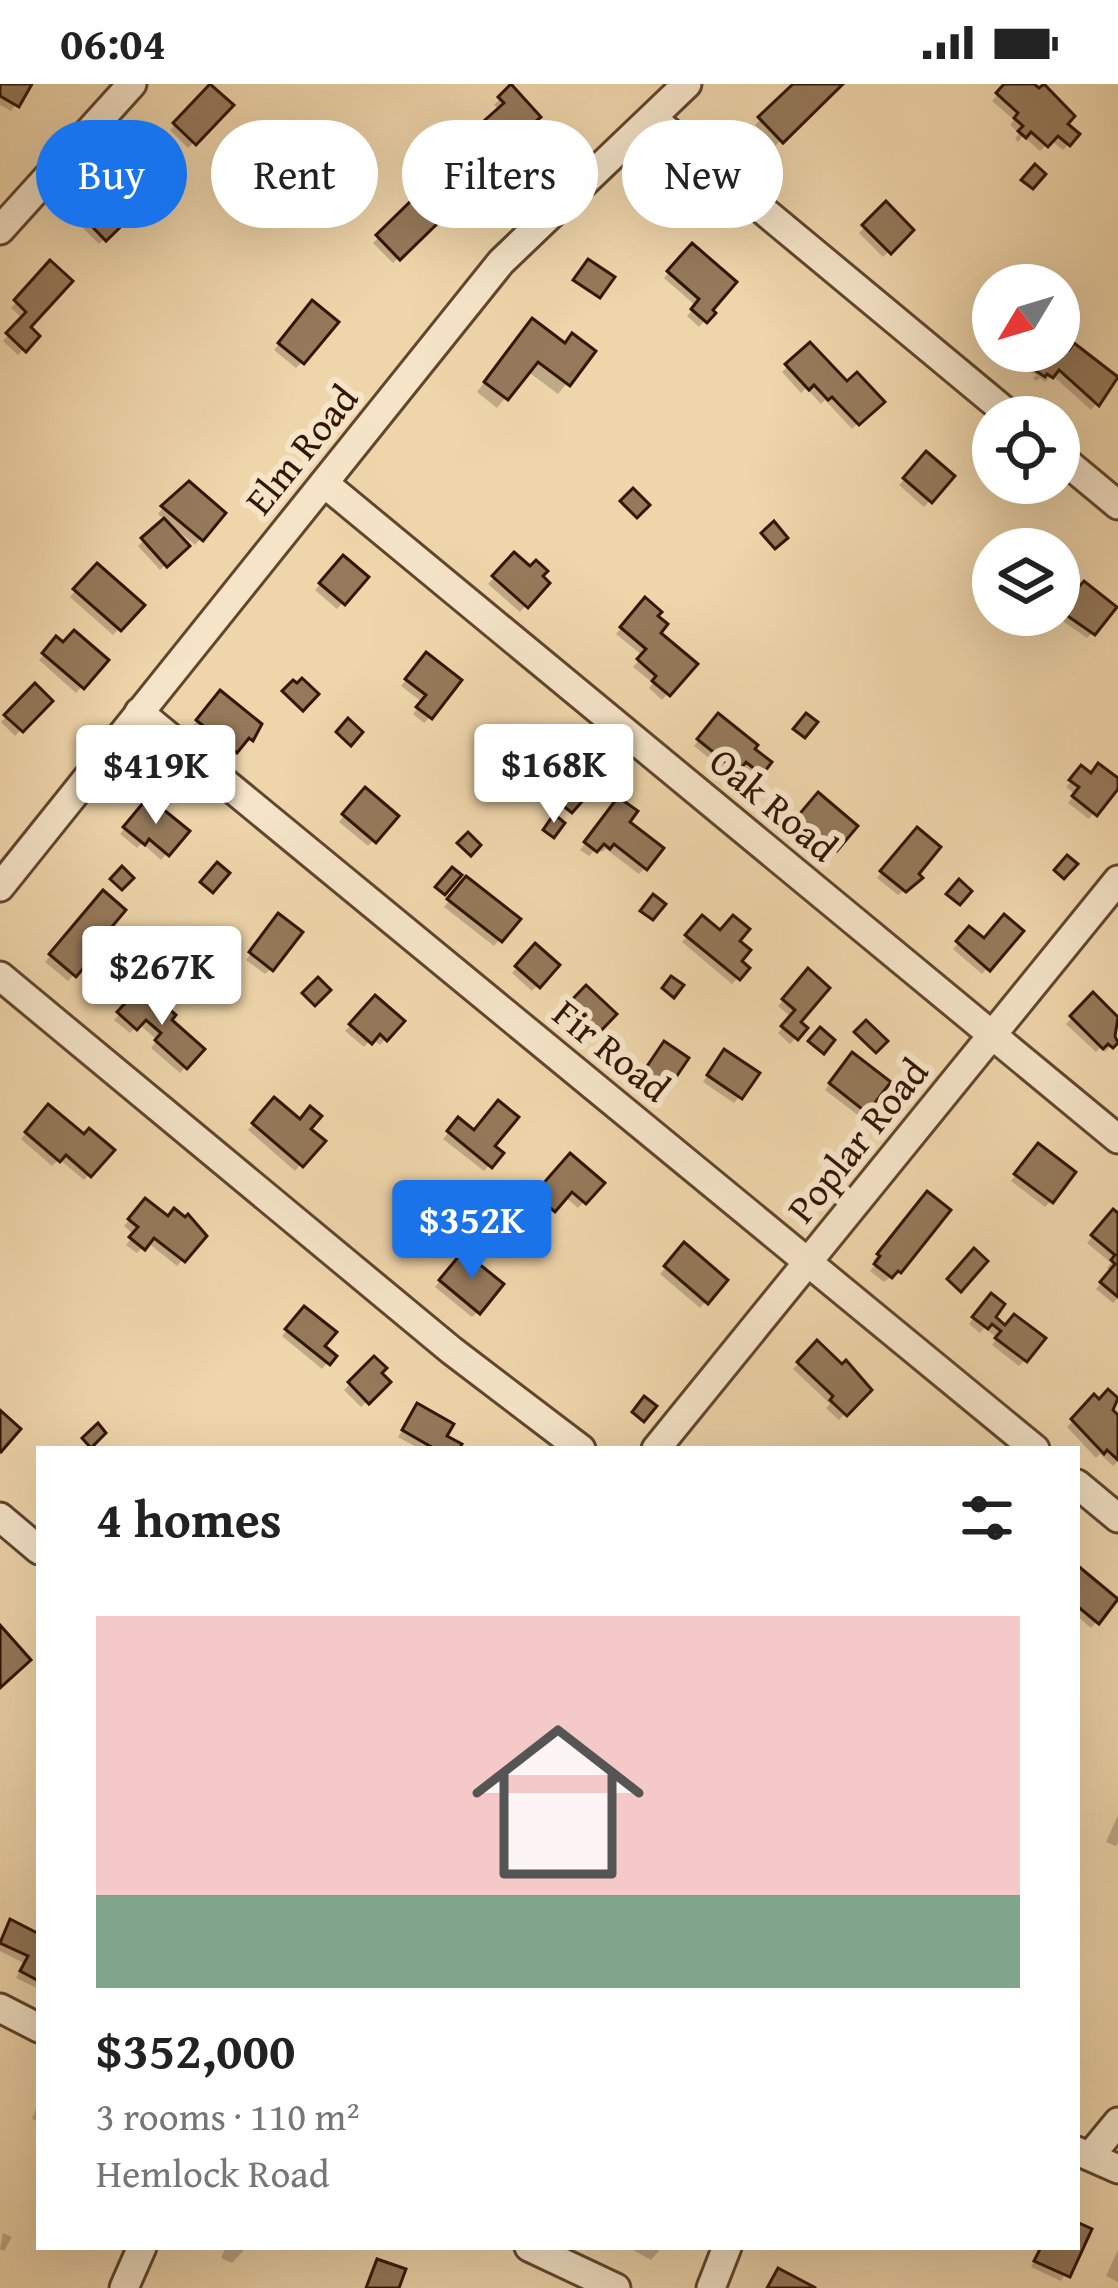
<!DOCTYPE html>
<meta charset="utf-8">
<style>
:root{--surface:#fff;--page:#f6f6f6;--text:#222;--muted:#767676;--accent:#1a73e8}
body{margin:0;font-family:"Gentium Book Plus",serif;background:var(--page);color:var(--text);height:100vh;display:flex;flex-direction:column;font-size:45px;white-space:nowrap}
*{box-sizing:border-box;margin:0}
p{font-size:39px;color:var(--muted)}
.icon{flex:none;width:66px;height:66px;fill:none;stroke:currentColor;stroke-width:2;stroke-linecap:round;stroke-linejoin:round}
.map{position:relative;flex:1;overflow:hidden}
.drawer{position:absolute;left:36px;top:1362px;width:1044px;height:804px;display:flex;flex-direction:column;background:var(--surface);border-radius:0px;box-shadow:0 12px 48px #0002}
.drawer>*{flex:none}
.guide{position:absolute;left:36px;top:36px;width:1047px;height:108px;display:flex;gap:24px}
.needle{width:78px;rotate:232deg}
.fabs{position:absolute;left:972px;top:180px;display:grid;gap:24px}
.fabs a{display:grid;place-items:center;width:108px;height:108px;border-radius:50%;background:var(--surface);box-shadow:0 12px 48px #0002;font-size:60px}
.price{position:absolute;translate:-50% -102px;padding:0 27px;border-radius:12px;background:#fff;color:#222;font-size:39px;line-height:78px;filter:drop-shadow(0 3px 6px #0008)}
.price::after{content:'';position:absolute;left:50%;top:72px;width:36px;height:27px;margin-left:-18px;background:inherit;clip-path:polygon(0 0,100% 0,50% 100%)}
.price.on{background:var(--accent);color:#fff}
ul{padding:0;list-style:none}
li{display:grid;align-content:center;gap:24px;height:636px;padding:0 60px}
li span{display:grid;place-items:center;height:372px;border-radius:0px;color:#555}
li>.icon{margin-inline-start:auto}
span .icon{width:216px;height:216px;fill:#fffc;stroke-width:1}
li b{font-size:51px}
h2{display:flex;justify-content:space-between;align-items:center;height:144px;padding:0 60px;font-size:51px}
.tag{padding:0 42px;border-radius:54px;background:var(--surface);box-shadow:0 12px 48px #0002;font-size:42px;line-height:108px}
.tag.on{background:var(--accent);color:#fff}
.status{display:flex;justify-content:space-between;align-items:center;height:84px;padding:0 60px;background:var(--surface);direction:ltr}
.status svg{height:33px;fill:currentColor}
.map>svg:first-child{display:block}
.shadow{fill:#0003}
.building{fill:#95795a;stroke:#331503;stroke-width:3}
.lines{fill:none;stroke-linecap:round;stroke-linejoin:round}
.street-casing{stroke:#62452d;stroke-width:33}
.street{stroke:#f5e4c8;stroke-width:27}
.labels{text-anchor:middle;stroke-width:12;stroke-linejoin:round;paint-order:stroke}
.street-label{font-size:39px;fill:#331503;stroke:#f5e4c8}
</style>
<div class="status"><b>06:04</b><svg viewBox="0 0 49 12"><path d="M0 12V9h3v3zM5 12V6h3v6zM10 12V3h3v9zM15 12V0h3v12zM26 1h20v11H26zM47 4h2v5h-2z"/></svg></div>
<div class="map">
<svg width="1118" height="2204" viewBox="0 0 1118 2204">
<rect width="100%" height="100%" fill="#efd5aa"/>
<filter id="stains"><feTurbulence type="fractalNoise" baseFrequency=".00167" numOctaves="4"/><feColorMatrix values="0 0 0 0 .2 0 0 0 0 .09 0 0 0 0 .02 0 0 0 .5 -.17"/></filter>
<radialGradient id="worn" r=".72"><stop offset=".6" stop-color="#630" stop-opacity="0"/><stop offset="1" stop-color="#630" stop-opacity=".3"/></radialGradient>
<g class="shadow">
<path d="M0 0H29L11 27 0 21Z"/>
<path d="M797 0H839L775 62 755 41Z"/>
<path d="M1007 0H1029L1076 51 1063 66 1051 56 1040 67 1023 52 1018 58 1015 55 1019 49 1010 41 1014 36 992 17Z"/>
<path d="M211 3 230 21 188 64 170 46Z"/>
<path d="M511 5 537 33 498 60 503 66 481 86 456 58 472 43 476 48 500 26 494 21Z"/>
<path d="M123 103 140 120 99 160 82 143Z"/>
<path d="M414 118 434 139 393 179 373 159Z"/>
<path d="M886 122 910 146 883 173 859 149Z"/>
<path d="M692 163 712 229 699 243 687 232 696 222 664 194Z"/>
<path d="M50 181 26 244 36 252 18 271 3 257 23 235 11 224Z"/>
<path d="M306 226 302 278 296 284 274 266Z"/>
<path d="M523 247 592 268 558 310 527 287 497 324 477 308Z"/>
<path d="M809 262 847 301 880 318 852 345 825 316 821 320 806 304 801 309 782 288Z"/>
<path d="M1059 262 1116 295 1091 326 1052 291 1045 298 1040 294 1036 297 1033 294 1036 291 1015 279 1013 273 1018 267H1059Z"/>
<path d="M926 371 951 392 924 423 899 401Z"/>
<path d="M166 420 200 455 195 461 173 443 171 446 186 462 160 486 138 462 165 436 158 430Z"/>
<path d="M514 472 546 499 520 528 488 500Z"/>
<path d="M343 475 365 494 337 525 315 506Z"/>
<path d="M97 483 141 521 113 551 70 513Z"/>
<path d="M1059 493 1092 549 1087 554 1054 531H1059Z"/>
<path d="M645 517 657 549 693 581 662 616 649 604 653 599 633 583 643 572 616 550Z"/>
<path d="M57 556 105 576 76 609 39 576Z"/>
<path d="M420 578 430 633 424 639 413 630 422 618 401 602Z"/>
<path d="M35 603 49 617 15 652 1 638Z"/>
<path d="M215 615 251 655 245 661 242 658 229 673 192 643Z"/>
<path d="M712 638 768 678 754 695 739 682 730 691 694 662Z"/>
<path d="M510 655 530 699 524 705 491 679Z"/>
<path d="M1081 685 1090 692 1118 698 1089 735 1068 719 1075 710 1066 703Z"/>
<path d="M365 707 395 732 368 762 339 738Z"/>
<path d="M818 712 854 742 829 771 793 740Z"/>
<path d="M142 722 186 748 161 776 142 759 137 764 120 750Z"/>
<path d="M613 722 626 739 645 784 639 790 606 765 602 768 597 764 589 772 580 766Z"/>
<path d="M911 753 914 799 898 811 877 794Z"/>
<path d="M461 802 516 835 494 862 444 823Z"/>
<path d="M97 816 110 849 68 897 45 878Z"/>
<path d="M702 835 736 857 738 878 746 885 732 900 682 858Z"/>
<path d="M273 839 271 885 265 890 246 876Z"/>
<path d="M970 846 983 858 1020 847 982 890 953 865Z"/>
<path d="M535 863 556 882 532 907 512 889Z"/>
<path d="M808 889 797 938 804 945 790 960 778 949 791 933 778 922Z"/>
<path d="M586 905 613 930 589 956 562 931Z"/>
<path d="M136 911 201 965 180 989 151 964 157 956 139 940 130 949 114 936Z"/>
<path d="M1093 913 1118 937V945L1111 952 1115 957 1105 968 1100 964 1096 968 1066 940Z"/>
<path d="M375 915 401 938 380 961 372 954 364 963 345 947Z"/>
<path d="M658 967 661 1009 656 1015 635 1001Z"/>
<path d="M719 975 739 1013 734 1019 703 998Z"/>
<path d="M847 978 865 1027 859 1032 825 1006Z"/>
<path d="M274 1017 321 1057 295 1087 248 1046Z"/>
<path d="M48 1024 83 1054 111 1066 84 1096 59 1075 52 1082 21 1055Z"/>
<path d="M453 1043 500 1069 484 1087 443 1055Z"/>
<path d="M1032 1069 1051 1117 1045 1123 1011 1097Z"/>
<path d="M570 1073 600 1100 578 1124 564 1112 547 1131 530 1118Z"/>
<path d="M921 1116 899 1187 884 1198 870 1187 876 1180 873 1177Z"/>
<path d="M140 1124 203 1152 177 1182 147 1158 137 1169 126 1161 134 1151 124 1142Z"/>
<path d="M1118 1133V1214L1113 1219 1096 1205 1111 1187 1107 1184 1111 1179 1087 1159 1107 1135Z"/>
<path d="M685 1162 724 1196 700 1224 660 1190Z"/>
<path d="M457 1176 478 1228 472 1233 435 1203Z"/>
<path d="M985 1218 991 1233 1025 1276 1019 1282 992 1261 997 1254 984 1244 980 1249 969 1240Z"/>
<path d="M299 1231 321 1262 333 1272 322 1285 282 1252Z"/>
<path d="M817 1261 868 1306 839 1336 826 1324 830 1320 793 1285Z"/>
<path d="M374 1276 378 1289 387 1298 361 1323 344 1306Z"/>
<path d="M1108 1309 1117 1317 1109 1326 1118 1335V1377L1113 1382 1100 1370 1096 1374 1067 1343 1094 1314 1099 1318Z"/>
<path d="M417 1323 443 1353 455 1365H420L398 1353Z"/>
<path d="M1077 1484 1115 1516 1091 1544 1077 1532Z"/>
<path d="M1118 1731V1759L1116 1762 1106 1758Z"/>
<path d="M11 1839 39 1861V1905L16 1894 24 1879 0 1867V1855Z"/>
<path d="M39 2017V2038L32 2035Z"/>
<path d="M1077 2141 1088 2146 1061 2197 1031 2183 1040 2163H1077Z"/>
<path d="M3 2149 12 2153 4 2167 0 2165Z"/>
<path d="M226 2163H247L232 2179 221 2174Z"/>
<path d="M628 2163H662L651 2176Z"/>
<path d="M1118 2166V2198L1106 2192Z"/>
</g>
<g class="building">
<path d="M0 0H32L19 23 0 12Z"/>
<path d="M210 0 234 21 196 61 173 39Z"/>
<path d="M511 0 541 33 528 44 524 40 502 60 507 66 489 82 460 51 473 39 477 43 504 19 498 13Z"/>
<path d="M793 0H843L783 59 758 33Z"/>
<path d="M1004 0H1034L1039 4 1044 0 1075 32 1068 40 1080 50 1070 62 1058 52 1048 63 1031 48 1026 54 1018 47 1023 42 1014 34 1018 29 996 9Z"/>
<path d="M1035 80 1046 90 1033 105 1021 96Z"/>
<path d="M123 98 144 120 106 157 85 135Z"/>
<path d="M414 114 438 139 400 176 376 151Z"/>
<path d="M886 117 914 146 891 170 862 141Z"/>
<path d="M692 159 737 198 713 226 716 229 707 239 691 225 699 215 667 187Z"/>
<path d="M588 175 615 193 600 214 573 196Z"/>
<path d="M50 176 73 197 31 243 40 252 26 268 6 249 26 228 14 216Z"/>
<path d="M312 216 339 238 304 280 278 259Z"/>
<path d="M532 234 565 259 572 249 596 267 570 302 538 278 508 316 484 298Z"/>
<path d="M810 258 847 297 857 288 885 318 859 341 832 313 828 316 814 301 809 306 785 280Z"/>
<path d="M1059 258 1069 266 1074 259 1118 293 1099 322 1059 286 1053 294 1047 290 1045 293 1036 287 1039 284 1018 272 1017 267H1059Z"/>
<path d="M926 367 955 392 932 419 903 394Z"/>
<path d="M189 397 226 429 203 457 161 422Z"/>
<path d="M633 404 650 421 637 434 620 417Z"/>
<path d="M164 434 190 462 167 483 141 454Z"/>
<path d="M774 437 788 454 775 465 761 449Z"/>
<path d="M514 468 530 482 536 476 548 487 543 492 550 499 528 524 492 492Z"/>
<path d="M343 471 369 493 345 521 319 499Z"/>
<path d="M97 479 145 521 121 547 73 505Z"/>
<path d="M1059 482 1066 487 1062 492 1078 504 1084 497 1117 523 1095 551 1059 526Z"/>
<path d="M645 513 662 528 658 532 668 540 661 549 698 580 670 612 652 597 656 592 637 575 646 565 620 543Z"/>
<path d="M74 546 109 576 84 605 42 569 56 552 63 558Z"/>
<path d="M426 568 462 596 432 635 416 623 426 611 405 595Z"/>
<path d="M302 594 319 610 303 627 282 607 293 596 297 599Z"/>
<path d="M35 599 53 617 23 648 4 631Z"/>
<path d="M220 606 262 640 253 657 249 654 237 669 196 636Z"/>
<path d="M718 629 758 661 755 665 772 678 762 691 746 678 738 688 697 655Z"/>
<path d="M806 629 818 638 805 654 793 645Z"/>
<path d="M348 634 363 648 351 662 336 648Z"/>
<path d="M515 645 540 665 536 670 549 680 532 701 494 672Z"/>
<path d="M1098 679 1118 694V705L1097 732 1072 712 1079 703 1069 696 1081 681 1091 689Z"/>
<path d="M573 688 593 705 572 729 552 713Z"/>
<path d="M365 703 399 732 376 759 342 730Z"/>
<path d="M818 708 858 742 837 767 797 733Z"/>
<path d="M148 713 190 747 169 772 149 755 145 761 123 743Z"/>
<path d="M618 713 638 727 630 738 664 764 647 786 614 760 610 765 604 760 597 768 584 758Z"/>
<path d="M554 730 565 739 554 754 543 746Z"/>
<path d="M917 743 941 763 919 790 923 794 906 808 880 787Z"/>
<path d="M468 748 481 761 471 772 457 759Z"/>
<path d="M1067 771 1078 780 1064 795 1054 786Z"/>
<path d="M217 778 230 789 213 809 200 798Z"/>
<path d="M122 782 134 794 122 806 110 795Z"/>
<path d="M452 783 462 791 445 811 435 803Z"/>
<path d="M466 792 521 835 502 858 447 815Z"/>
<path d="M959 795 972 807 960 821 946 810Z"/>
<path d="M103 806 126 826 110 845 114 848 76 893 49 870Z"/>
<path d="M653 810 666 820 653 836 640 827Z"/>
<path d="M278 829 303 848 273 887 249 868Z"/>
<path d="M1004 830 1024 847 990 887 956 857 969 842 984 854Z"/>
<path d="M702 831 720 846 733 831 750 845 740 857 751 866 742 877 750 884 740 896 685 851Z"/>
<path d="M535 859 560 881 540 904 515 882Z"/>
<path d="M808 884 830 904 801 938 808 944 798 956 781 942 795 926 782 915Z"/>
<path d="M671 892 684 901 674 914 662 904Z"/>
<path d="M318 893 331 906 315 922 302 909Z"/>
<path d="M586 901 617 930 596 952 565 923Z"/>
<path d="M136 907 156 924 161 918 176 931 172 936 205 965 187 985 155 956 161 949 146 936 137 946 117 928Z"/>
<path d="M1093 908 1118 933 1115 952 1118 959 1113 964 1108 960 1103 965 1070 932Z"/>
<path d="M375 911 405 937 387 957 380 950 372 960 349 940Z"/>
<path d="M866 936 888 957 876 969 854 948Z"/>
<path d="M820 943 835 956 824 970 808 957Z"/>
<path d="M664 957 689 974 664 1011 639 994Z"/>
<path d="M724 965 760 989 742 1015 707 991Z"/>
<path d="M852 968 891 998 867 1029 829 999Z"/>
<path d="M274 1013 300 1035 310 1022 322 1032 311 1045 326 1057 303 1083 252 1039Z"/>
<path d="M498 1016 519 1033 495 1062 504 1069 492 1084 447 1047 458 1033 474 1046Z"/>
<path d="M48 1020 84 1050 89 1044 115 1066 91 1093 66 1071 60 1078 25 1048Z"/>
<path d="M1038 1059 1076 1088 1053 1119 1014 1090Z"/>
<path d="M570 1069 605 1099 586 1120 572 1108 555 1128 534 1110Z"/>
<path d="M927 1107 951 1126 901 1189 898 1187 892 1194 874 1180 880 1172 877 1170Z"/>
<path d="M145 1114 168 1132 174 1124 185 1133 188 1130 207 1152 185 1178 154 1154 145 1166 129 1153 138 1143 128 1135Z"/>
<path d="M1113 1125 1118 1129V1213L1100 1198 1115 1180 1111 1176 1115 1171 1091 1151Z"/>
<path d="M684 1158 728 1196 708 1220 664 1182Z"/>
<path d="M974 1164 988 1177 961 1208 947 1195Z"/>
<path d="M463 1167 504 1200 480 1230 439 1196Z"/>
<path d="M991 1209 1005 1220 996 1233 1005 1241 1014 1230 1046 1254 1027 1278 995 1254 1001 1247 992 1240 988 1245 972 1233Z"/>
<path d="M304 1222 337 1248 325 1262 337 1272 330 1281 285 1245Z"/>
<path d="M817 1256 842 1280 846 1276 872 1306 847 1332 830 1316 833 1312 797 1278Z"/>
<path d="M374 1272 387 1284 382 1289 391 1298 369 1320 348 1298Z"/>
<path d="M1108 1305 1118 1314 1113 1326 1118 1331V1376L1107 1366 1104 1370 1071 1335 1094 1310 1099 1315Z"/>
<path d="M644 1312 657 1322 644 1338 632 1328Z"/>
<path d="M417 1319 454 1340 447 1352 462 1360 459 1365H435L402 1346Z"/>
<path d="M0 1326 21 1345 1 1368 0 1367Z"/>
<path d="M98 1339 106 1349 91 1364 82 1354Z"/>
<path d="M1077 1481 1118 1515 1099 1540 1077 1522Z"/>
<path d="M0 1541 31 1576 0 1604Z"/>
<path d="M10 1835 39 1850V1897L20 1887 28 1872 0 1859Z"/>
<path d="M1077 2138 1092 2145 1070 2193 1034 2177 1041 2163H1077Z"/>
<path d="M377 2175 406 2185 399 2204H366Z"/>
<path d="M778 2184 816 2204H767Z"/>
</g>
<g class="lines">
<g class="street-casing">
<g id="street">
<path d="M652 34 1012 333"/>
<path d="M0 146 132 0"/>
<path d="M1059 372 1118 421"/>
<path d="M324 399 1118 1055"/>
<path d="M139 628 1035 1365"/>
<path d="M0 803 501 178 687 0"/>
<path d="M0 892 451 1266 581 1365"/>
<path d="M656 1365 1118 796"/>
<path d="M1077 1400 1118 1434"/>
<path d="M0 1433 39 1466"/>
<path d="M0 1924 39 1944"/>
<path d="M1077 2067 1118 2085"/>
<path d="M1090 2072 1118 2038"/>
<path d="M529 2163 616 2204"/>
<path d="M124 2204 142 2163"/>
<path d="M711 2204 727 2163"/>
</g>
</g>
<use href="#street" class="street"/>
</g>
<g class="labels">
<g class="street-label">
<text transform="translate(301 365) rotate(-51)" y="14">Elm Road</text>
<text transform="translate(774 720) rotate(40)" y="14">Oak Road</text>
<text transform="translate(612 966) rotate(39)" y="14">Fir Road</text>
<text transform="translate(857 1056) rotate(-51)" y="14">Poplar Road</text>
</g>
</g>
<rect width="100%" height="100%" filter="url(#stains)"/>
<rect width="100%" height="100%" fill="url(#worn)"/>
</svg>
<div class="fabs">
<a><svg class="needle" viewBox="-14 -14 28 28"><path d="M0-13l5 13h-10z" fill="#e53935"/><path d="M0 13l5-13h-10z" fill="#767676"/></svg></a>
<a><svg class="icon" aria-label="locate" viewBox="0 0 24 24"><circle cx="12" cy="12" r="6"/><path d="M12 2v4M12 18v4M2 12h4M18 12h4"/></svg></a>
<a><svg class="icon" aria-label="layers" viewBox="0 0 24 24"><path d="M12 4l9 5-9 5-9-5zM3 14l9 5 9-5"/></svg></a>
</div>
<b class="price" style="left:554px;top:742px">$168K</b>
<b class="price" style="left:156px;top:743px">$419K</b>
<b class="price" style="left:162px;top:944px">$267K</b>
<b class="price on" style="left:472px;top:1198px">$352K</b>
<div class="guide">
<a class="tag on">Buy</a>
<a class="tag">Rent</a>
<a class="tag">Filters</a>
<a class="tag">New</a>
</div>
<section class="drawer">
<h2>4 homes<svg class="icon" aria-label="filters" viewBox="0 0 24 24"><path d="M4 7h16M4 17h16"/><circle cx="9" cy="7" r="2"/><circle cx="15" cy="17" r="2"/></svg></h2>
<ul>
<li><span style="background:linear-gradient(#f6c9c9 75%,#7fa58c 0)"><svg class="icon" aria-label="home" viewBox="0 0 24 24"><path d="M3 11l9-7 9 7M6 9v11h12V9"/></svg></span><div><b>$352,000</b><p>3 rooms · 110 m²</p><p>Hemlock Road</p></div></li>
</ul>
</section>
</div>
